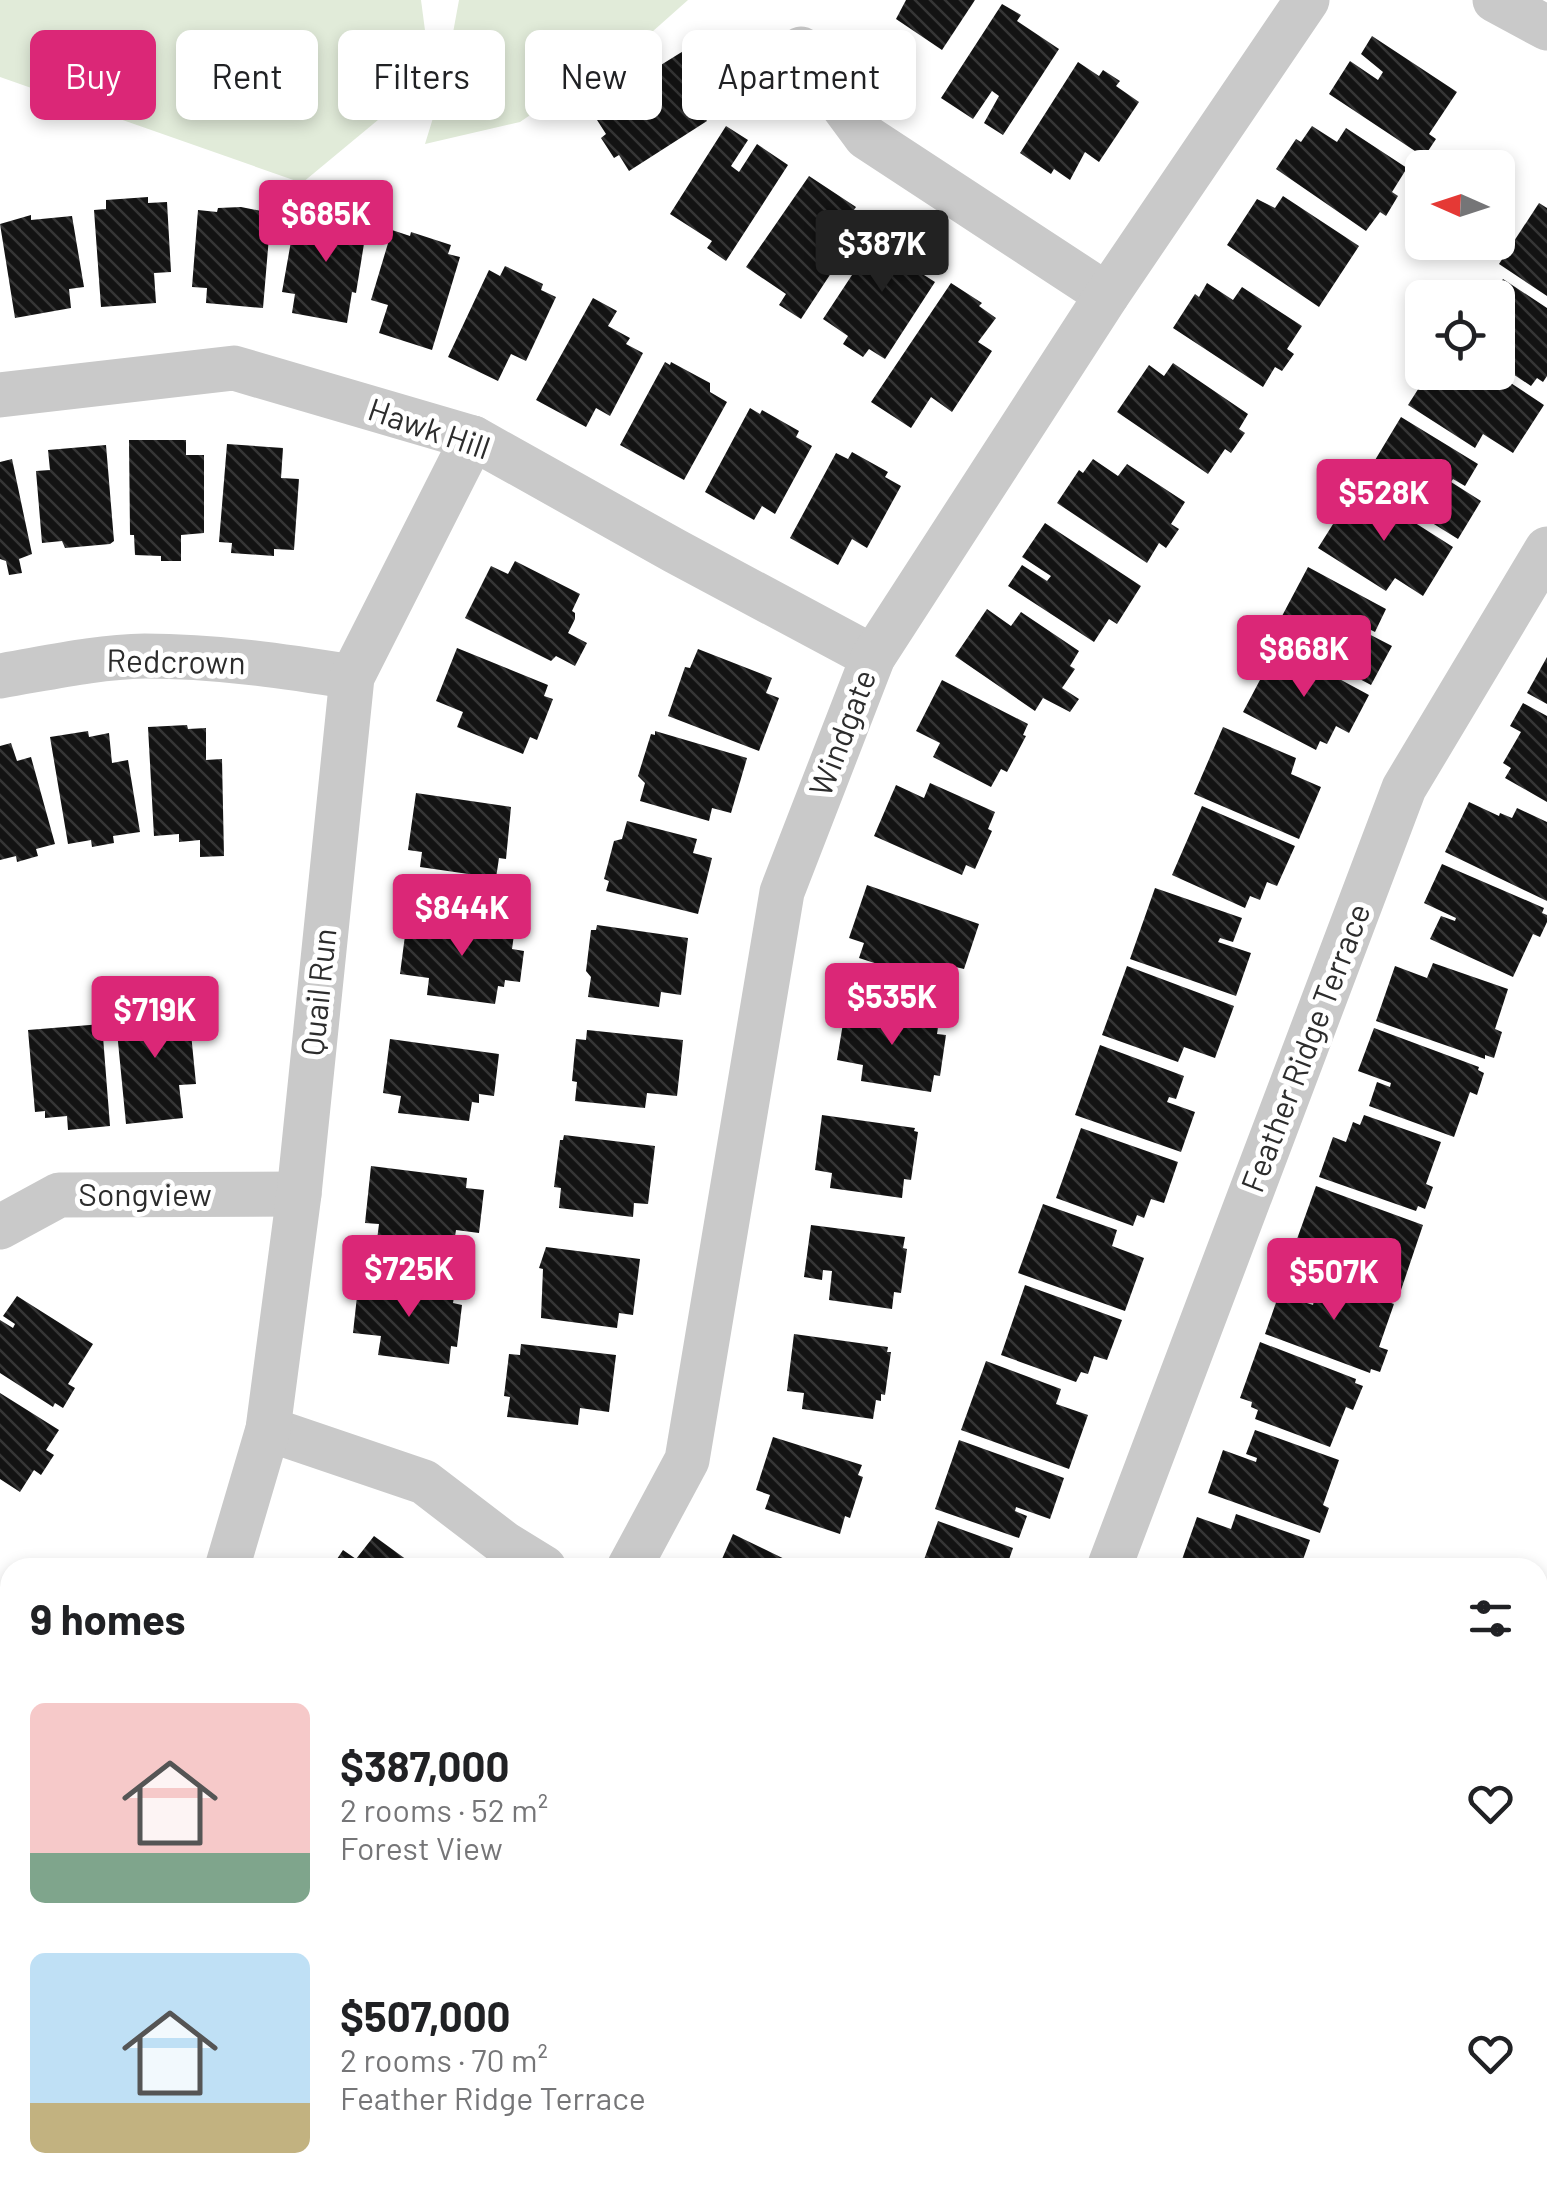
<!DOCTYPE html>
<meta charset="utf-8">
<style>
:root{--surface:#fff;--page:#f6f6f6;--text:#202124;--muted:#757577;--accent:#db2777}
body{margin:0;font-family:Barlow,sans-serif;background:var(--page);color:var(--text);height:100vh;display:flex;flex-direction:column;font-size:38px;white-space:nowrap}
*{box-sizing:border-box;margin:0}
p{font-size:32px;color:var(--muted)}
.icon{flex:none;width:55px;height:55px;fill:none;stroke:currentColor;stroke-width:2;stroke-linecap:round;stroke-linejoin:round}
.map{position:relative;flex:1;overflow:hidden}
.sheet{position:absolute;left:0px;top:1558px;width:1548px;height:642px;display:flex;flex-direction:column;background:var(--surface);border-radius:30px 30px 0 0;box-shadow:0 5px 15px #0003}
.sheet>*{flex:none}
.guide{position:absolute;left:30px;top:30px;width:1000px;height:90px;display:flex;gap:20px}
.needle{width:65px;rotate:273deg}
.tools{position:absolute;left:1405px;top:150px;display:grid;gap:20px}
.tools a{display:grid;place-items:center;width:110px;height:110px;border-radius:15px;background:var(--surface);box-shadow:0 5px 15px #0003;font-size:50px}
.price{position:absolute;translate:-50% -85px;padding:0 22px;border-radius:10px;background:var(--accent);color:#fff;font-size:32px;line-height:65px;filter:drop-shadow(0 2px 5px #0008)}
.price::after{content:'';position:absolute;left:50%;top:60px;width:30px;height:22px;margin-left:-15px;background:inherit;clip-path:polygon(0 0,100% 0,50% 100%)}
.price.current{background:#222;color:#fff}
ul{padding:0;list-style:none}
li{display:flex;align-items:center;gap:30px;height:250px;padding:0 30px}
li span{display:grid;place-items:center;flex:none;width:280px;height:200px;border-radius:15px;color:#555}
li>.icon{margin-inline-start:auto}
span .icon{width:120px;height:120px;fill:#fffc;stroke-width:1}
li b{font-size:42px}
h2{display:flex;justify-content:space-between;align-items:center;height:120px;padding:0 30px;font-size:42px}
.chip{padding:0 35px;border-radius:15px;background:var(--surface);box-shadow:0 5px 15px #0003;font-size:35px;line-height:90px}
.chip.current{background:var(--accent);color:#fff}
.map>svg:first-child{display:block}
.green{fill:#e1ebd9}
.building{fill:url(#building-back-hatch)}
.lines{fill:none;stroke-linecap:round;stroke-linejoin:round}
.street{stroke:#c9c9c9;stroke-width:45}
.primary{stroke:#a4a4a4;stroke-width:55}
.labels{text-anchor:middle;stroke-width:10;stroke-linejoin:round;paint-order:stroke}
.street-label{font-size:32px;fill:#2c2c2c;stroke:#fff}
</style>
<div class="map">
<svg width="1547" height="2198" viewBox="0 0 1547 2198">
<defs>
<pattern id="building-back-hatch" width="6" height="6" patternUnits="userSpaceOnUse" patternTransform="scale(2.5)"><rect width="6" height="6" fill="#131313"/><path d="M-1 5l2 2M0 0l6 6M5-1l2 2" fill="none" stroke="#363636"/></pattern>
</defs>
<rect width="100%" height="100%" fill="#fff"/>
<g class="green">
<path d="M0 0H421L431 76 302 183 0 77Z"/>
<path d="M459 0H688L652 32 520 122 425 144 444 82Z"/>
</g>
<g class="building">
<path d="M906 0H975L942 50 896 19Z"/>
<path d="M1002 4 1021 15 1017 21 1059 49 1003 135 984 123 999 96 992 91 973 119 941 98Z"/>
<path d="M1372 36 1457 92 1429 134 1436 139 1424 157 1329 94 1350 61 1378 80 1383 72 1361 54Z"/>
<path d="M685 50 715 98 699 109 707 121 629 171 619 155 614 158 601 138 606 134 590 109Z"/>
<path d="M1078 62 1099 76 1103 70 1120 81 1116 86 1139 102 1099 162 1085 152 1070 180 1054 169 1051 174 1020 153Z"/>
<path d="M726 126 748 140 731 166 739 172 757 144 788 165 726 261 707 248 712 241 670 214Z"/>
<path d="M1312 126 1337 142 1346 128 1407 168 1392 192 1398 196 1386 216 1380 212 1366 231 1276 169 1296 139 1301 142Z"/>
<path d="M809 176 856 207 845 223 858 232 801 319 779 305 786 294 746 267Z"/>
<path d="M1283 196 1359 246 1319 307 1227 245 1257 199 1275 208Z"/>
<path d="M148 197V203L167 202 171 272 154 273 156 303 101 307 94 210 106 209V200Z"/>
<path d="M1539 203 1547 208V296L1499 264Z"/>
<path d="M241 207 271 213 263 308 206 303 207 288 192 287 198 210 217 212 218 208Z"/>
<path d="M337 207 369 213 356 293 352 292 347 323 292 313 295 294 282 292 295 219 335 223Z"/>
<path d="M31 215V220L72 216 84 287 69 289 71 308 15 318 0 224Z"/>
<path d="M885 225 934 257 924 275 935 282 885 359 869 349 863 357 843 344 848 336 823 319Z"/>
<path d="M392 230 410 236 411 232 451 245 448 254 460 257 432 350 379 333 388 305 371 300Z"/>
<path d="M505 266 543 284 541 290 556 297 526 361 511 354 498 381 448 357 489 270 500 276Z"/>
<path d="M1503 279 1547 308V376L1543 382 1537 378 1531 386 1498 364V298H1491Z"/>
<path d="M951 283 982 303 979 306 996 318 978 342 992 351 952 412 931 397 911 428 871 402Z"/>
<path d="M1207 283 1233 300 1242 287 1302 326 1287 349 1294 354 1282 371 1275 367 1263 387 1173 328 1195 294 1199 297Z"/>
<path d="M593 298 617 311 608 326 630 338 626 344 643 353 610 416 596 408 586 427 536 400Z"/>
<path d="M665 362 670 365 671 362 710 383V392L727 402 684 480 620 445Z"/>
<path d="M1173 363 1248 414 1239 429 1245 433 1231 453 1225 449 1208 474 1117 412 1149 365 1164 376Z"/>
<path d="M1429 372H1494L1544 405 1513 453 1483 434 1475 448 1408 405Z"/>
<path d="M750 408 760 414 762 410 799 431 796 437 812 446 775 514 762 506 754 520 705 492Z"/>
<path d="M1401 417 1478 464 1465 486 1453 479 1451 482 1481 501 1458 539 1363 480Z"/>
<path d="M129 440H186V455H204V533L181 535V561H161V556L135 555 134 535H130Z"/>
<path d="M227 444 283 448 281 478 299 479 294 550 274 549V556L231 553 232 543 219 542Z"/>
<path d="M106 445 114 541 110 544 65 548 62 541 42 543 36 471 50 470 48 450Z"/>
<path d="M852 452 888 472 885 477 901 486 867 548 852 539 838 565 790 538 836 453 848 459Z"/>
<path d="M12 459 32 554 19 559 22 573 9 575 6 561 0 559V462Z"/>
<path d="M1093 459 1118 476 1127 464 1185 502 1171 524 1179 529 1166 548 1159 543 1147 563 1057 503 1079 470 1083 473Z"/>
<path d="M1357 486 1453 547 1423 596 1395 578 1386 591 1318 548Z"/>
<path d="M1045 523 1141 586 1117 624 1109 619 1094 642 1008 586 1022 565 1047 581 1051 576 1022 557Z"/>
<path d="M515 561 580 594 572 611 575 613V619L568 633 587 643 575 666 556 656 551 661 465 618 491 566 508 574Z"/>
<path d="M1308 567 1386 609 1375 632 1363 626 1361 630 1392 646 1371 685 1273 633Z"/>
<path d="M987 609 1011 626 1021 612 1079 651 1070 666 1075 669 1062 688 1079 699 1070 712 1043 698 1035 711 955 656Z"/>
<path d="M1278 646 1369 695 1349 733 1336 726 1327 744 1320 741 1316 750 1243 712Z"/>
<path d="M457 648 548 685 544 696 553 699 537 740 530 737 523 754 457 727 463 712 436 701Z"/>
<path d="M698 649 772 678 766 693 779 698 759 751 668 716 685 667 690 668Z"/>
<path d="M1547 657V704L1527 693Z"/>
<path d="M942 680 1028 724 1023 735 1026 736 1007 772 1001 769 991 787 933 757 940 743 916 731Z"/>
<path d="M1523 703 1547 716V802L1505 778 1511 768 1503 763 1521 732 1510 726Z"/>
<path d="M187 725 188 729 206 728V760L222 759 224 856 200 857V840L179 842V834L154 836 148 727Z"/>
<path d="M1223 727 1296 758 1291 774 1321 787 1299 839 1194 794Z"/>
<path d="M88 731 89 737 109 733 112 763 128 760 140 832 113 836 114 843 92 847 91 840 68 844 50 737Z"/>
<path d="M655 731 747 758 731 813 712 808 709 821 640 801 645 783 638 776 651 734 655 735Z"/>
<path d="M11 743 17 761 31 757 55 844 36 849 38 856 17 862 16 856 0 860V746Z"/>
<path d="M930 783 995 812 988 829 992 831 975 869 966 865 962 875 874 836 896 785 924 798Z"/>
<path d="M416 793 511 807 506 859 499 858 496 878 420 867 422 852 408 850Z"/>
<path d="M1469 802 1499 816 1500 813 1512 818 1517 808 1547 822V901L1445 852Z"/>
<path d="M1202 806 1295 846 1277 886 1267 882 1260 900 1250 896 1245 908 1172 875Z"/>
<path d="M627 821 697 839 693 853 712 858 698 914 606 891 609 881 604 879 614 841 622 839Z"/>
<path d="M1442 864 1544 908 1542 913 1547 915V922L1540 937 1533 934 1513 977 1430 939 1441 916 1455 921 1456 918 1424 903Z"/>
<path d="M867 885 979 924 964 969 939 963 933 982 859 958 864 943 849 938Z"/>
<path d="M1155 888 1242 918 1233 942 1220 938 1218 942 1251 953 1236 996 1130 959Z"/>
<path d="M496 917 516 920 512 949 524 951 520 982 505 980 504 987 498 986 495 1004 427 995 429 978 400 974 407 920 495 932Z"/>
<path d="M597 925 688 938 681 995 661 992 659 1007 588 997 591 977 586 971 591 930H596Z"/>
<path d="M1433 963 1508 989 1495 1029 1502 1032 1494 1058 1485 1055V1059L1376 1021 1395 966 1427 978Z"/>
<path d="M1127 966 1234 1006 1215 1058 1184 1047 1178 1062 1102 1035Z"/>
<path d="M188 1003 196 1084 179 1085 183 1118 126 1124 115 1011Z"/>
<path d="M846 1005 939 1021 937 1034 946 1035 940 1076 934 1075 931 1092 861 1081 863 1065 837 1060Z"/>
<path d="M102 1024 110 1126 68 1130 67 1116 45 1118V1111L35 1112 28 1030Z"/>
<path d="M1374 1028 1479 1067 1478 1070 1484 1073 1477 1095 1470 1092 1454 1137 1369 1106 1377 1082 1390 1087 1391 1083 1358 1071Z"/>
<path d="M587 1030 683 1040 677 1096 647 1093 645 1108 575 1101 577 1082 572 1081 576 1039 586 1040Z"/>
<path d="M390 1039 499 1054 494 1096 479 1094V1103L472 1102 469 1121 398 1113 401 1096 383 1093Z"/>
<path d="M1100 1045 1184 1076 1176 1099 1169 1097 1167 1102 1195 1112 1181 1152 1075 1115Z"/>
<path d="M822 1115 915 1128 914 1131 918 1132 911 1180 904 1179 902 1198 830 1188 832 1173 815 1170Z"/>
<path d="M1364 1115 1441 1142 1426 1184 1433 1187 1425 1209 1418 1206 1416 1211 1319 1177 1333 1137 1346 1142 1353 1122 1360 1125Z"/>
<path d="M1081 1128 1178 1162 1164 1203 1151 1199 1144 1218 1137 1215 1133 1226 1056 1198Z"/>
<path d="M564 1135 655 1146 648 1204 634 1203 633 1217 559 1208 561 1188 554 1187 560 1140H563Z"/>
<path d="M371 1166 467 1178 466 1188 484 1190 479 1233 456 1230 453 1249 377 1240 379 1224 365 1223Z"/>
<path d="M1316 1186 1423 1225 1400 1293 1324 1266 1329 1251 1297 1239Z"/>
<path d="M1043 1204 1117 1230 1112 1246 1144 1258 1125 1311 1018 1273Z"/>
<path d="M811 1225 905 1237 903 1248 907 1249 901 1293 894 1292 892 1309 829 1300 832 1271 823 1270 822 1280 804 1277Z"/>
<path d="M546 1247 640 1259 633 1315 619 1313 617 1328 541 1318 543 1269 539 1268Z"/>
<path d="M1309 1272 1394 1304 1379 1347 1388 1350 1380 1372 1371 1369 1370 1373 1265 1334 1279 1294 1313 1305 1314 1301 1300 1296Z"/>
<path d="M359 1278 455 1291 453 1303 462 1305 457 1347 451 1346 449 1364 378 1355 381 1336 353 1333Z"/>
<path d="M1025 1285 1122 1320 1107 1360 1094 1356 1088 1374 1081 1372 1076 1382 1001 1355Z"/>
<path d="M17 1296 93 1344 68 1384 75 1388 63 1408 55 1403 53 1407 0 1373V1320L13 1328 15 1324 3 1316Z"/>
<path d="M794 1334 888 1347 887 1352H891L885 1395 881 1394V1401L876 1400 873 1419 802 1409 804 1393 787 1391Z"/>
<path d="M1260 1342 1356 1379 1355 1383 1363 1386 1353 1410 1346 1407 1330 1447 1255 1419 1258 1410 1251 1407 1252 1402 1240 1398Z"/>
<path d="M521 1344 616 1355 609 1412 580 1408 578 1425 507 1417 510 1397 504 1396 509 1354 520 1355Z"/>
<path d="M986 1361 1061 1389 1056 1404 1088 1415 1069 1469 961 1430Z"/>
<path d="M0 1393 59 1430 46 1450 54 1455 41 1475 34 1470 20 1492 0 1479Z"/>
<path d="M1255 1430 1339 1460 1323 1505 1329 1508 1320 1533 1208 1493 1223 1450 1256 1462 1257 1458 1246 1454Z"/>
<path d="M773 1437 862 1465 858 1475 863 1477 850 1518 845 1516 840 1534 765 1509 770 1495 756 1490Z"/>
<path d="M959 1440 1064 1478 1050 1519 1016 1507 1015 1511 1027 1516 1019 1538 935 1509Z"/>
<path d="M1236 1514 1310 1540 1300 1568H1179L1197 1517 1231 1529Z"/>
<path d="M938 1521 1013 1548 1006 1568H921Z"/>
<path d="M733 1534 803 1568H718Z"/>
<path d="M374 1536 418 1568H331L343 1550 356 1559Z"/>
<path d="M300 2190H387L382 2198H294Z"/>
<path d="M804 2190H846L844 2198H802Z"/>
<path d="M871 2190H946L944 2198H870Z"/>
<path d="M960 2190H1034L1032 2198H959Z"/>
<path d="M1045 2190H1119V2195L1103 2193 1102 2198H1044Z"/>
<path d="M1173 2190H1251L1249 2198H1172Z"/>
</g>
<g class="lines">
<g class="street">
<path d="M1495 0 1547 28"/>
<path d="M801 49 866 137 1107 295"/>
<path d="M0 395 234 368 473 438 675 551 873 657"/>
<path d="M0 676C48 668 96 657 145 656 215 656 283 666 352 677"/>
<path d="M0 1227 59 1195 299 1194"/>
<path d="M268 1429 424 1482 505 1544 544 1568"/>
<path d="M227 1568 268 1429 299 1194 352 677 473 438"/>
<path d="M629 1568 687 1460 782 892 873 657 1107 295 1307 0"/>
<path d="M1109 1568 1404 788 1547 549"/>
<path d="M0 1866 10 1859"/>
<path d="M572 2190 586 2198"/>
</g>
<g class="primary">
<path d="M1538 2150 1547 2100"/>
<path d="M1528 2198 1530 2190"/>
</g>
</g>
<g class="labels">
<g class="street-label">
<text transform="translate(429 429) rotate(19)" y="11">Hawk Hill</text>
<text transform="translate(176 662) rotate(1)" y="11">Redcrown</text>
<text transform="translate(843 733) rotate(-69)" y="11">Windgate</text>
<text transform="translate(319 992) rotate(-84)" y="11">Quail Run</text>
<text transform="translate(1306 1048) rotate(-69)" y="11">Feather Ridge Terrace</text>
<text x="145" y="1206">Songview</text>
</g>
</g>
</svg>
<div class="tools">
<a><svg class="needle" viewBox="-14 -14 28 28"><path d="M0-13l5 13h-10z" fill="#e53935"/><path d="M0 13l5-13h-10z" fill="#757577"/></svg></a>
<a><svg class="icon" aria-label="locate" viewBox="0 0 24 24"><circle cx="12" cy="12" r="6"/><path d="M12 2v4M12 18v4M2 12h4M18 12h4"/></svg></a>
</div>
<b class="price" style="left:326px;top:265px">$685K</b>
<b class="price current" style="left:882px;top:295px">$387K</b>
<b class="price" style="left:1384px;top:544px">$528K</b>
<b class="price" style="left:1304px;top:700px">$868K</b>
<b class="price" style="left:462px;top:959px">$844K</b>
<b class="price" style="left:892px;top:1048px">$535K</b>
<b class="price" style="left:155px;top:1061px">$719K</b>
<b class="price" style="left:409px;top:1320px">$725K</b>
<b class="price" style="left:1334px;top:1323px">$507K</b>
<div class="guide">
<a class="chip current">Buy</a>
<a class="chip">Rent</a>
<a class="chip">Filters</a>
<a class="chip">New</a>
<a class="chip">Apartment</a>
</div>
<section class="sheet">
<h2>9 homes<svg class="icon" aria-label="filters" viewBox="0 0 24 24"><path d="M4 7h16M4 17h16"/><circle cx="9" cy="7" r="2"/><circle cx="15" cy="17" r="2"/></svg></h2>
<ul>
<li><span style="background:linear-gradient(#f6c9c9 75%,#7fa58c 0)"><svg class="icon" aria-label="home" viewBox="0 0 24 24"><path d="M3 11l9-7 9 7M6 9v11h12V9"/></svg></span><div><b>$387,000</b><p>2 rooms · 52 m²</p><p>Forest View</p></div><svg class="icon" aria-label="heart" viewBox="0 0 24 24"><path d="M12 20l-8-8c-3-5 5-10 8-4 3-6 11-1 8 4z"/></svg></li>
<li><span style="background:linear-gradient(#bfe0f5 75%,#c2b280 0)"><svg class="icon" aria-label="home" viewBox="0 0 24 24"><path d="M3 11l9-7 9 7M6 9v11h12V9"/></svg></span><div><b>$507,000</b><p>2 rooms · 70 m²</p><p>Feather Ridge Terrace</p></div><svg class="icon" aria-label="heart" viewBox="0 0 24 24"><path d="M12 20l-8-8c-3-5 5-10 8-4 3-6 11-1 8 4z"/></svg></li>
</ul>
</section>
</div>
